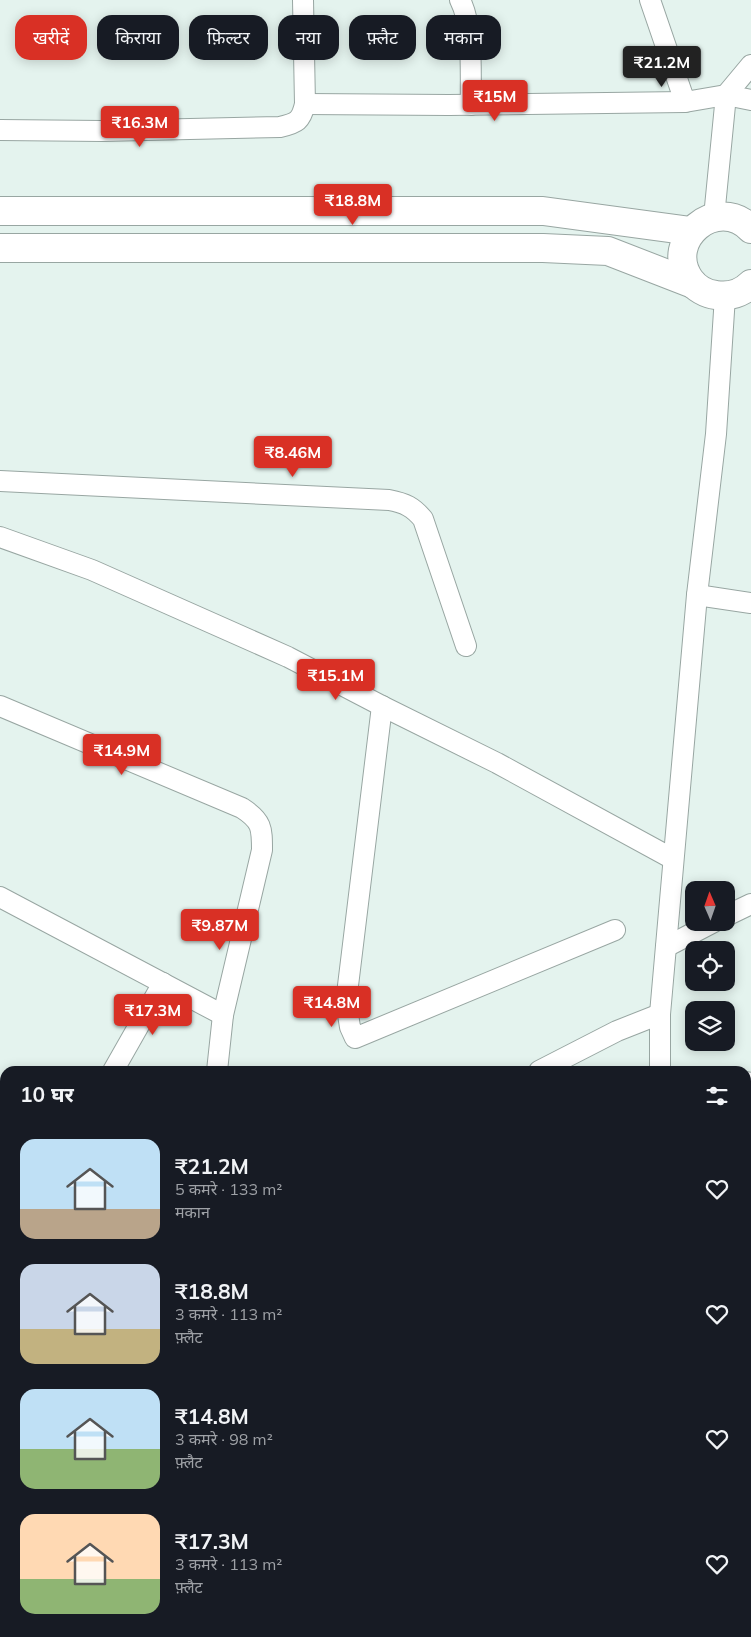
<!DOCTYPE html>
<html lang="hi">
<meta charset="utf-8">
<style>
:root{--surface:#171b24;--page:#242831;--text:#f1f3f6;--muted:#9ea1a6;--accent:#d93025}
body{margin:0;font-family:Mulish,"Noto Sans Devanagari",sans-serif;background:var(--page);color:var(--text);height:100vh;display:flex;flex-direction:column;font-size:19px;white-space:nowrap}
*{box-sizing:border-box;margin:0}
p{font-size:16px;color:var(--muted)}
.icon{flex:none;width:28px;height:28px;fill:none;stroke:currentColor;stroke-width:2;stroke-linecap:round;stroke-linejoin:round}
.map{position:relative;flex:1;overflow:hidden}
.panel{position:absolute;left:0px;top:1066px;width:751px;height:571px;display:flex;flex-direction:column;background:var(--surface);border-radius:15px 15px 0 0;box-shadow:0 2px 12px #0003}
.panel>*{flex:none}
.hud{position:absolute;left:15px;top:15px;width:500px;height:45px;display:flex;gap:10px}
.needle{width:32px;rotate:358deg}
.buttons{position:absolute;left:685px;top:881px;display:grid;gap:10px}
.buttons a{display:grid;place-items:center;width:50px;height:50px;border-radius:10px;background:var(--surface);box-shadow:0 2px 12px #0003;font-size:25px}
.price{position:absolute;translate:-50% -42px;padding:0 11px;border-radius:5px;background:var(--accent);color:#fff;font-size:16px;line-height:32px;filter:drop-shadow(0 1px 2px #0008)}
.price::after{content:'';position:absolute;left:50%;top:30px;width:15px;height:11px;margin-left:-8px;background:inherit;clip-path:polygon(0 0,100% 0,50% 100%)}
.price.selected{background:#222;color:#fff}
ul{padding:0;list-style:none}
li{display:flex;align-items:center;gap:15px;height:125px;padding:0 20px}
li span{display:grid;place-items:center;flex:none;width:140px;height:100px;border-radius:15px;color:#555}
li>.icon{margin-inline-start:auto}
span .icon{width:60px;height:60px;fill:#fffc;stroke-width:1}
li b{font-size:21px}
h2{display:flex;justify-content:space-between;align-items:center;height:60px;padding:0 20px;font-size:21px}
.chip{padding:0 18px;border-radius:15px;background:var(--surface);box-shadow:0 2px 12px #0003;font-size:18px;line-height:45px}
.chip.selected{background:var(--accent);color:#fff}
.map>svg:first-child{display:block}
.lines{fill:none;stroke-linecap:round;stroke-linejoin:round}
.stream{stroke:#7bb0a2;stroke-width:8}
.street-casing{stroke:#98a6a2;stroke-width:22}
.secondary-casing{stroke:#98a6a2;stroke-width:30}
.street{stroke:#fff;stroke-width:20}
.secondary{stroke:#fff;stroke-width:28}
</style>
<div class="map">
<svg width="751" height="1637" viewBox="0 0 751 1637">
<rect width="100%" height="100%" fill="#e4f3ee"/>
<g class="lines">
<path class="stream" d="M0 1333 5 1331"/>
<g class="street-casing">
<g id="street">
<path d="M460 0C474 27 470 74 471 105"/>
<path d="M650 0 685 102 726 95 751 100"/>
<path d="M305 104 449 105 685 102"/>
<path d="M0 130 102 131 280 127C297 123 301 121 305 104L303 0"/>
<path d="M714 217 726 95 751 65"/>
<path d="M0 481 389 500C405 503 413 507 423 519L466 646"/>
<path d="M0 537 92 570 288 657 382 706 497 763 673 859"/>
<path d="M697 595 751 603"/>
<path d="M0 706 242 808C262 821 262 828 262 850L223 1015 217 1071"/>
<path d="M382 706 346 1002 350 1027 355 1038 615 930"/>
<path d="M0 897 223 1015"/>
<path d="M726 916 751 904"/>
<path d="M666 947 714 922"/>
<path d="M113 1071 163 983"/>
<path d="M539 1071 617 1031 660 1014"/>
<path d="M660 1071V1014L697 595 716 434 725 296"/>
<path d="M746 1082 751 1083"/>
<path d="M0 1117 5 1119"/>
<path d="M746 1228H751"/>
<path d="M0 1277 5 1274"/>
<path d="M746 1340 751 1341"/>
<path d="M0 1624 5 1601"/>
<path d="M455 1637 457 1632"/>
</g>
</g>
<g class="secondary-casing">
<g id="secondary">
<path d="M0 211H543L691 231"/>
<path d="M751 229C717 194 662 240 690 280 696 288 706 294 716 295 729 297 742 293 751 284"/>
<path d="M0 248H543L608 251 693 284"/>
</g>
</g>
<use href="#street" class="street"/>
<use href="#secondary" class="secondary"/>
</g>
</svg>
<div class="buttons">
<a><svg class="needle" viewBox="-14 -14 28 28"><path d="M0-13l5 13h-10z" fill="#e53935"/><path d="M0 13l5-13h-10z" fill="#9ea1a6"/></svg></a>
<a><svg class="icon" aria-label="locate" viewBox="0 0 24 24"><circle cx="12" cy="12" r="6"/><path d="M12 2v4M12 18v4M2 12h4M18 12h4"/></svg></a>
<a><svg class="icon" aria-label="layers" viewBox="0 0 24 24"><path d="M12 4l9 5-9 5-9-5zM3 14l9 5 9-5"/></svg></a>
</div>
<b class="price selected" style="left:662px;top:88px">₹21.2M</b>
<b class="price" style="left:495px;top:122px">₹15M</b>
<b class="price" style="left:140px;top:148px">₹16.3M</b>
<b class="price" style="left:353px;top:226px">₹18.8M</b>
<b class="price" style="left:293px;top:478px">₹8.46M</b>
<b class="price" style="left:336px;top:701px">₹15.1M</b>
<b class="price" style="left:122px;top:776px">₹14.9M</b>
<b class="price" style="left:220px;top:951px">₹9.87M</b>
<b class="price" style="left:332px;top:1028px">₹14.8M</b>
<b class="price" style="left:153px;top:1036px">₹17.3M</b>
<div class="hud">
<a class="chip selected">खरीदें</a>
<a class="chip">किराया</a>
<a class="chip">फ़िल्टर</a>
<a class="chip">नया</a>
<a class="chip">फ़्लैट</a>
<a class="chip">मकान</a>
</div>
<section class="panel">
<h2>10 घर<svg class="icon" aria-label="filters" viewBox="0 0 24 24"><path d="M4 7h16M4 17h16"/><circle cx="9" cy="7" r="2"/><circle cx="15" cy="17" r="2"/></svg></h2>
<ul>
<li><span style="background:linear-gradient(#bfe0f5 70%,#b9a48a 0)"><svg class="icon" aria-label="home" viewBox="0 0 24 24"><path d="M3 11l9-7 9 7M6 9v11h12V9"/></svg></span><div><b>₹21.2M</b><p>5 कमरे · 133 m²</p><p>मकान</p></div><svg class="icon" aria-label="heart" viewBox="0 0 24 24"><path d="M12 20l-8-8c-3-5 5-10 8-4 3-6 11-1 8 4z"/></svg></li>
<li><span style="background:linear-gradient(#c9d6e8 65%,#c2b280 0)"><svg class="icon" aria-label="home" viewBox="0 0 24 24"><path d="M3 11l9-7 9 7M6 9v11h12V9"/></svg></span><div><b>₹18.8M</b><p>3 कमरे · 113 m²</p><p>फ़्लैट</p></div><svg class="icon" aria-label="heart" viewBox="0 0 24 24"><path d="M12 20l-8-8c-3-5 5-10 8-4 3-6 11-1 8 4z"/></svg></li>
<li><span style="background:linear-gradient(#bfe0f5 60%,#8fb573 0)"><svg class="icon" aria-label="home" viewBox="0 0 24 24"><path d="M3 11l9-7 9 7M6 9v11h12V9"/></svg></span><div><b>₹14.8M</b><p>3 कमरे · 98 m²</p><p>फ़्लैट</p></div><svg class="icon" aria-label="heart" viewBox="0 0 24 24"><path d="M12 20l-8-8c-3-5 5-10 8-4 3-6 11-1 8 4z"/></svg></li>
<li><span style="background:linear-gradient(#ffd9b3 65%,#8fb573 0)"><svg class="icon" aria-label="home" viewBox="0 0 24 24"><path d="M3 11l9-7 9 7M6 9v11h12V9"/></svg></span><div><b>₹17.3M</b><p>3 कमरे · 113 m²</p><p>फ़्लैट</p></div><svg class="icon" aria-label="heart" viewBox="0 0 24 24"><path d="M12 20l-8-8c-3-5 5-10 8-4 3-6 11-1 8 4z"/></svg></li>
</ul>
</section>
</div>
